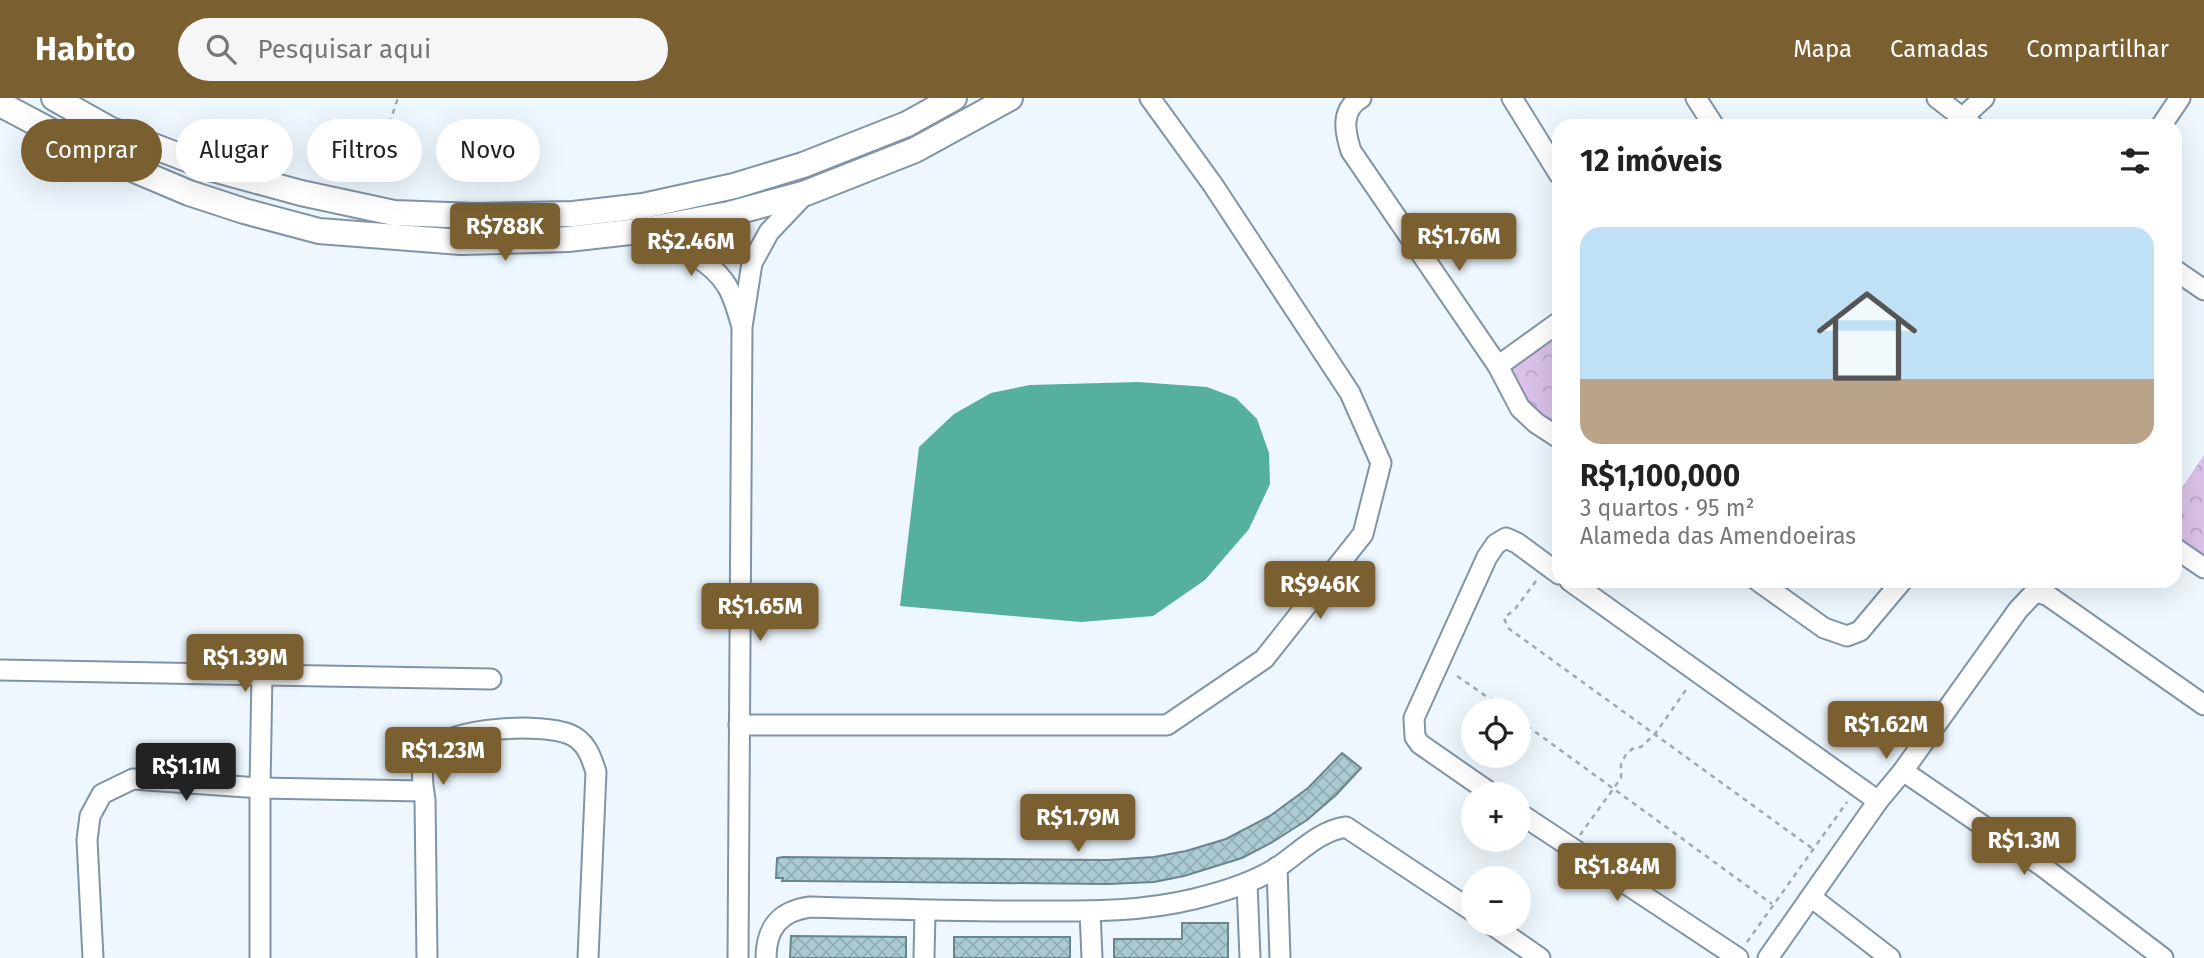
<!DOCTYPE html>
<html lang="pt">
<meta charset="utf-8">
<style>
:root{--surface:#fff;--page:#f6f6f6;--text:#222;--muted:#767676;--line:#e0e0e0;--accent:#7a5f31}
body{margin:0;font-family:"Fira Sans",sans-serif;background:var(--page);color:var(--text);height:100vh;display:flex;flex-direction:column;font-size:26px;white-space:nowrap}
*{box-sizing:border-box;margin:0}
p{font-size:23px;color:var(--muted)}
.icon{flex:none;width:38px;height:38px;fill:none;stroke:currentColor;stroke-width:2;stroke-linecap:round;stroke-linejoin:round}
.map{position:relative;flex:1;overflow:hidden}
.panel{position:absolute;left:1552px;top:21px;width:630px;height:469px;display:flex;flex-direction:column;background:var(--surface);border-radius:21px;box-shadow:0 7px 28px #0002}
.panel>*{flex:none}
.banner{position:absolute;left:21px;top:21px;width:665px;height:63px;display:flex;gap:14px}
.tools{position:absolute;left:1461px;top:600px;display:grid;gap:14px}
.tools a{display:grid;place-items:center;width:70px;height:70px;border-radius:50%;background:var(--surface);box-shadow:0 7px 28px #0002;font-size:35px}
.price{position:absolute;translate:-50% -60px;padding:0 16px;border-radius:7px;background:var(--accent);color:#fff;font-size:23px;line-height:46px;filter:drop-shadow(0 2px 4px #0008)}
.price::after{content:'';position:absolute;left:50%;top:42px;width:21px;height:16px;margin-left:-10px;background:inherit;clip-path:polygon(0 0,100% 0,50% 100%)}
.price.active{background:#222;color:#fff}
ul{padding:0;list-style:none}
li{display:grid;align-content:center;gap:14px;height:371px;padding:0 28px}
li+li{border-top:2px solid var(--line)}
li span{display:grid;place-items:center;height:217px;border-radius:21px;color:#555}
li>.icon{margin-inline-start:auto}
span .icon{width:126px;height:126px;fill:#fffc;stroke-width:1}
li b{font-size:30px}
h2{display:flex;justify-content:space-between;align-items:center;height:84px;padding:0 28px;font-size:30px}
.tag{padding:0 24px;border-radius:32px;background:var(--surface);box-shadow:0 7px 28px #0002;font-size:24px;line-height:63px}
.tag.active{background:var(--accent);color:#fff}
header{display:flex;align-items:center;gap:42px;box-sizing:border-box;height:98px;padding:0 35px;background:var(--accent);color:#fff}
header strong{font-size:33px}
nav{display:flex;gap:38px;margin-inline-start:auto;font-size:24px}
.search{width:490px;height:63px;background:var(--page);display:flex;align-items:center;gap:18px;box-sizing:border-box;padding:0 24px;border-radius:38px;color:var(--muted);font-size:26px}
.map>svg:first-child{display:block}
.park{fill:url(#park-crowns)}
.water{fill:#55b09f}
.building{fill:url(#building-cross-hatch);stroke:#69868c;stroke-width:2}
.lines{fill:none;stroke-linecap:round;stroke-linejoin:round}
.minor-casing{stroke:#8194a6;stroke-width:23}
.major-casing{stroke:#8194a6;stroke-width:28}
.path{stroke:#a0a8af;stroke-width:2.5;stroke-dasharray:5 5;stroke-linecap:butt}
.minor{stroke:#fff;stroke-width:19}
.major{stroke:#fff;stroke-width:24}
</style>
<header>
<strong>Habito</strong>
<div class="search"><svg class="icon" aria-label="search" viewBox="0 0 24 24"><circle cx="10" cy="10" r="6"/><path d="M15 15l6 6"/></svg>Pesquisar aqui</div>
<nav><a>Mapa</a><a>Camadas</a><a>Compartilhar</a></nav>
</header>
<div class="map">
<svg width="2204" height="860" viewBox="0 0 2204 860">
<defs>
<pattern id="park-crowns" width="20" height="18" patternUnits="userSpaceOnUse" patternTransform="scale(1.75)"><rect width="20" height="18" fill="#d9c1e7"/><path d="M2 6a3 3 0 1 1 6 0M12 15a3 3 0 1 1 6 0" fill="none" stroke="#baa6c6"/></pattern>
<pattern id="building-cross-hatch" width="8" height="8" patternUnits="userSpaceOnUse" patternTransform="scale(1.75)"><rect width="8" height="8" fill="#abcad1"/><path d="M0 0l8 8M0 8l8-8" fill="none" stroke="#93adb4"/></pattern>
</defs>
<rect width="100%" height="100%" fill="#eef7fe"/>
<g class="park">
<path d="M1559 230V333C1534 315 1511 303 1512 268Z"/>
<path d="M2204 357V463L2175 442V400Z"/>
</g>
<path class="water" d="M1138 284 1207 289 1236 300 1257 321 1269 355 1270 386 1249 431 1205 482 1153 518 1081 524 900 508 919 349 954 316 991 295 1030 287Z"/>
<g class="building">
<path d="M1342 655 1361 670 1336 697 1307 722 1271 745 1242 760 1184 778 1154 784 1108 786 797 783H782L783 780H776L777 760 783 759 1108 762 1154 759 1186 753 1226 741 1270 718 1308 690Z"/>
<path d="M1182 825H1228V860H1114V841H1182Z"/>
<path d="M791 838 906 839V860H790Z"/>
<rect x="954" y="839" width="116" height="21"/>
</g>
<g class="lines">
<g class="minor-casing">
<g id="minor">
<path d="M1361 0C1340 12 1345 34 1351 53L1498 268 1520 310 1536 325 1559 340"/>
<path d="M1512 0 1559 76"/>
<path d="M1696 0 1714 28"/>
<path d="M1937 0 1973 28"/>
<path d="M1962 20 1984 0"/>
<path d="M2161 28 2180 0"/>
<path d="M639 133C670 146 709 158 727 188 734 199 737 213 741 225"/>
<path d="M2175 172 2204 192"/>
<path d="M1498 268 1559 224"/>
<path d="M2175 450 2204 470"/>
<path d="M1570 483 1878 703"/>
<path d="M1758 483 1824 530 1847 538 1860 533 1902 483"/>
<path d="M0 572 491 581"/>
<path d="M739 627H1167L1264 561 1363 436 1381 365 1350 295 1213 87 1150 0"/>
<path d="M1903 673 2042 768 2163 860"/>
<path d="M1492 696 1420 646 1415 639 1414 620 1487 459 1496 446 1506 440 1517 445 1559 476"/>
<path d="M1519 715 1738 860"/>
<path d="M1277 769 1280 860"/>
<path d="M1247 785 1250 860"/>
<path d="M1811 799 1890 860"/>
<path d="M1090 813 1092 860"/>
<path d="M1491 826 1540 860"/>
<path d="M93 860 87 742 90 718 102 696 133 681 260 690 262 575"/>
<path d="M260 860V690L423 693"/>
<path d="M427 860 425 701C422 684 419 665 433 651 456 629 541 625 569 636 586 643 591 658 596 674L588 860"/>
<path d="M738 860 742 229 752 165 769 134 806 95"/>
<path d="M766 860C766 830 780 813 810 809 881 811 952 813 1023 813 1083 813 1136 815 1194 801 1223 794 1253 785 1278 769 1300 754 1319 733 1346 729L1474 814"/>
<path d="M924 860 925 813"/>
<path d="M1768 860 1878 703 1903 673 2018 512 2035 494 2047 497 2204 607"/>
</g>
</g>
<g class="major-casing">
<g id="major">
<path d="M54 0 109 31 213 71 301 95 394 115 476 118 573 116 643 108 734 88 803 67 907 26 954 0"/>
<path d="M0 6 85 51 189 95 244 113 319 133 461 144 568 141 639 133 729 116 806 95 915 52 1010 0"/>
</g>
</g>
<g class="path">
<path d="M383 44 398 0"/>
<path d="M1536 483 1515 511 1504 520 1508 530 1813 751"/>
<path d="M1457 578 1506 612"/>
<path d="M1519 622 1772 806"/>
<path d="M1580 737 1621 680V666L1625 658 1632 651 1641 649 1655 636 1688 589"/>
<path d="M1747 844 1847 704"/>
</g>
<use href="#minor" class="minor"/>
<use href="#major" class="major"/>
</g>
</svg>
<div class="tools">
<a><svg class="icon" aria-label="locate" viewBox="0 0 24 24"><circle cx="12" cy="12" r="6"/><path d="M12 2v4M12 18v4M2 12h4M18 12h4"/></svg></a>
<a>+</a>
<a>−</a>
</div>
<b class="price" style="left:505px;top:165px">R$788K</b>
<b class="price" style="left:1459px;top:175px">R$1.76M</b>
<b class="price" style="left:691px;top:180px">R$2.46M</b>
<b class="price" style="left:1320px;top:523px">R$946K</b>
<b class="price" style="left:760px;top:545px">R$1.65M</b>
<b class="price" style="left:245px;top:596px">R$1.39M</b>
<b class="price" style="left:1886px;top:663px">R$1.62M</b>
<b class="price" style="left:443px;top:689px">R$1.23M</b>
<b class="price active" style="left:186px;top:705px">R$1.1M</b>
<b class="price" style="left:1078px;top:756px">R$1.79M</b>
<b class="price" style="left:2024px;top:779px">R$1.3M</b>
<b class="price" style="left:1617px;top:805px">R$1.84M</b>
<div class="banner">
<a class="tag active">Comprar</a>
<a class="tag">Alugar</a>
<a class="tag">Filtros</a>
<a class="tag">Novo</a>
</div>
<section class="panel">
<h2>12 imóveis<svg class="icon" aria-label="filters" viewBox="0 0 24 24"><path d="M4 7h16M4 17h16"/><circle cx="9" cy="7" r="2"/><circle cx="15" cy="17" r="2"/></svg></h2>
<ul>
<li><span style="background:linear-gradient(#bfe0f5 70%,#b9a48a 0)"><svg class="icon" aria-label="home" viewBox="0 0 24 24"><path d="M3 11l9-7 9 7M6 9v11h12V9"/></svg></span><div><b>R$1,100,000</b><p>3 quartos · 95 m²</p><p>Alameda das Amendoeiras</p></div></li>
</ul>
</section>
</div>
